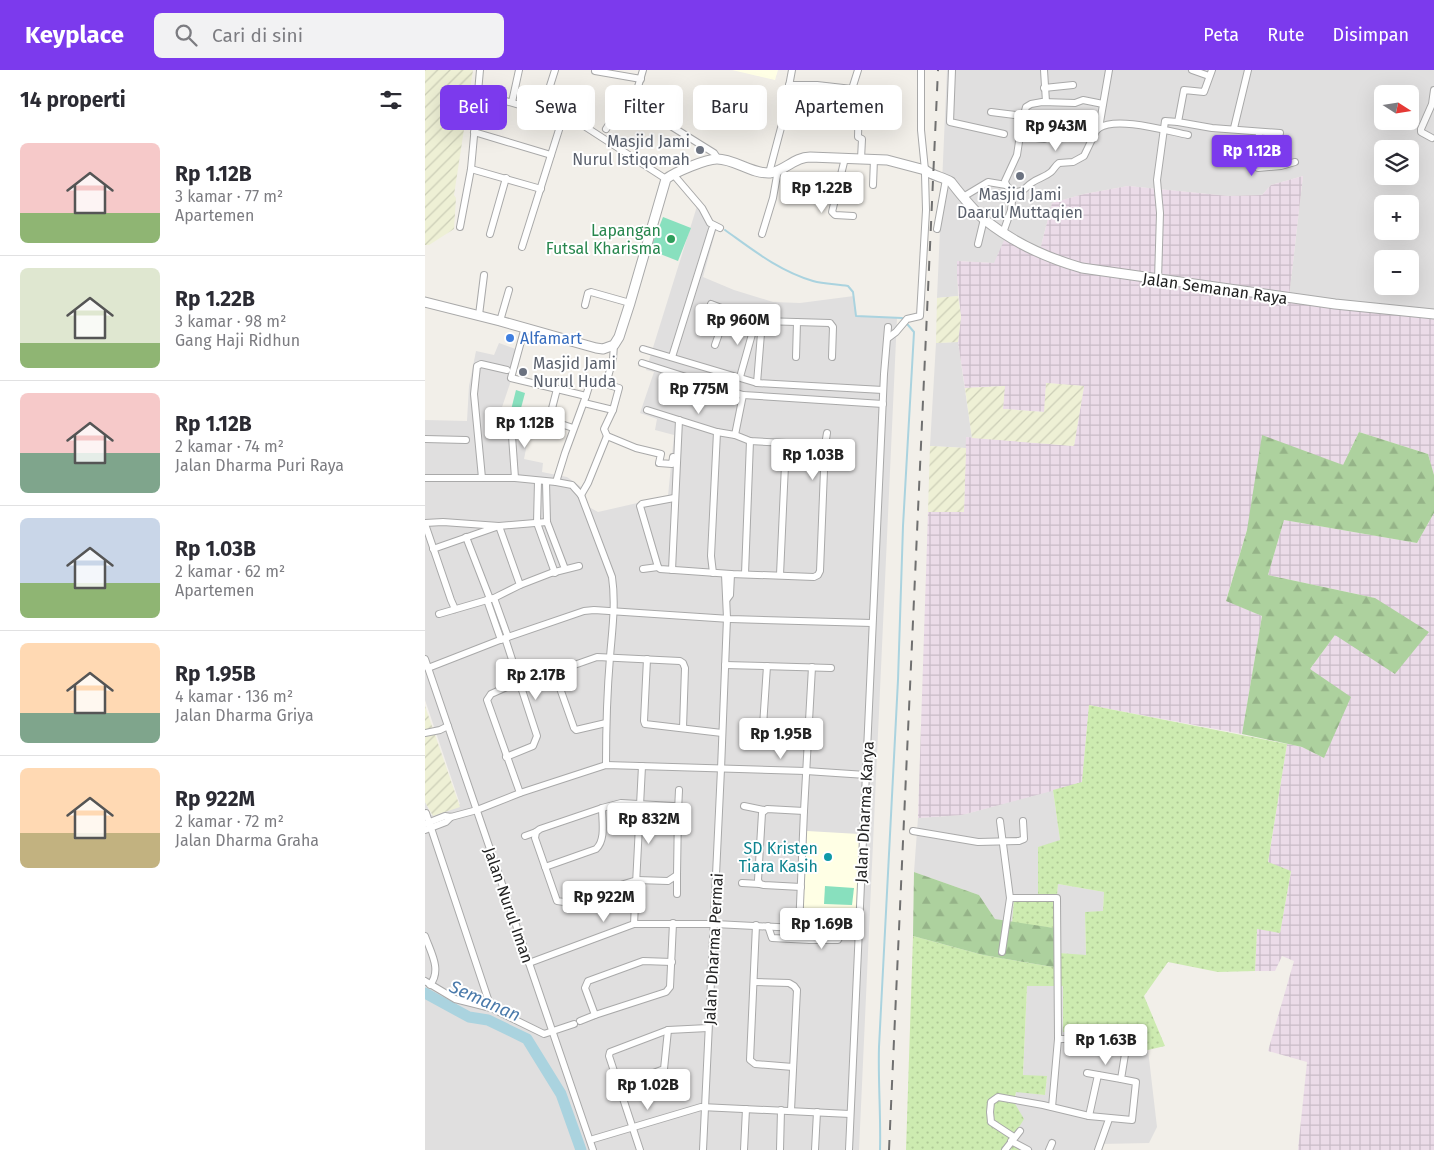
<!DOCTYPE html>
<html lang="id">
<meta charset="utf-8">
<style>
:root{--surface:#fff;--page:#f2f2f3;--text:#2b2b33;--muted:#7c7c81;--line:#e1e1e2;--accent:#7c3aed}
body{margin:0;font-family:"Fira Sans",sans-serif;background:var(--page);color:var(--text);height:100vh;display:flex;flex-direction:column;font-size:19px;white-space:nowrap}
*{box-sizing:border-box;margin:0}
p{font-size:16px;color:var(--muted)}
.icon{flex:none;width:28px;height:28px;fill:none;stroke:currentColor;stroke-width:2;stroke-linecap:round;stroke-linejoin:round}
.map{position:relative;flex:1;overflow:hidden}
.details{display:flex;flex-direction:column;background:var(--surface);width:425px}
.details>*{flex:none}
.hud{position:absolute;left:15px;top:15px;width:475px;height:45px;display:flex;gap:10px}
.needle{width:32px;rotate:102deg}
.fabs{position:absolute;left:949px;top:15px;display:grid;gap:10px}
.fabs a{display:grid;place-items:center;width:45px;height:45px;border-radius:8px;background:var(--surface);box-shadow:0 5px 20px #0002;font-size:25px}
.price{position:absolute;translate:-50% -42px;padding:0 11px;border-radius:5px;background:#fff;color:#222;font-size:16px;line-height:32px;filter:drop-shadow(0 1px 2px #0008)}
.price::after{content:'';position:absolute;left:50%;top:30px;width:15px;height:11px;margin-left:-8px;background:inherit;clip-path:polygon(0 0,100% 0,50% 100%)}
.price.selected{background:var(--accent);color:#fff}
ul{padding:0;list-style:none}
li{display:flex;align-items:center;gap:15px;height:125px;padding:0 20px}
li+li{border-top:1px solid var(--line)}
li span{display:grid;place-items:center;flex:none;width:140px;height:100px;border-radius:8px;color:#555}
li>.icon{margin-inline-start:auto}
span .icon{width:60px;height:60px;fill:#fffc;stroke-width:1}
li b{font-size:21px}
h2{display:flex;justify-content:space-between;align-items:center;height:60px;padding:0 20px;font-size:21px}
.tag{padding:0 18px;border-radius:8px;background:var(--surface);box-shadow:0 5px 20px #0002;font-size:18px;line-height:45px}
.tag.selected{background:var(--accent);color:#fff}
header{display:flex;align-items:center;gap:30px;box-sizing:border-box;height:70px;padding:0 25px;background:var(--accent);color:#fff}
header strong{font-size:24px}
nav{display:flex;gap:28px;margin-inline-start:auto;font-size:18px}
.search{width:350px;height:45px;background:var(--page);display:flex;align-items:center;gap:12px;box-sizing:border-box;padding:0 18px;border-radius:8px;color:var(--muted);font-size:19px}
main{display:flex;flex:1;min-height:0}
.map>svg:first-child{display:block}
.residential{fill:#e0dfdf;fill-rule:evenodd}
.industrial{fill:url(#industrial-grid)}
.education{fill:#ffffe5}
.farmland{fill:url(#farmland-furrows)}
.grass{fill:url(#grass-dots)}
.forest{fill:url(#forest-firs)}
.pitch{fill:#88e0be}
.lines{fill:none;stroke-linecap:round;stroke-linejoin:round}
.stream{stroke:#aad3df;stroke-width:2}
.river{stroke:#aad3df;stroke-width:11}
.minor-casing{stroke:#a9a9a9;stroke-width:8}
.tertiary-casing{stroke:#a9a9a9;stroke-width:11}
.minor{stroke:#fff;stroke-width:6}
.tertiary{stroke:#fff;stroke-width:9}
.rail{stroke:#707070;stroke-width:2;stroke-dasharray:10 10;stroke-linecap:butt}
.worship-dot{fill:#6b7280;stroke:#fff;stroke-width:2}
.leisure-dot{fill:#2e9e5b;stroke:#fff;stroke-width:2}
.shop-dot{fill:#3f7fe0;stroke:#fff;stroke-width:2}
.culture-dot{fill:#0f9aa8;stroke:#fff;stroke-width:2}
.labels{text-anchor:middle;stroke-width:4;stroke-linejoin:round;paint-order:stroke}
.worship-label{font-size:16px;fill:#5b616d;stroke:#fff;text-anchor:end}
.leisure-label{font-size:16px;fill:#27864d;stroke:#fff;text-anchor:end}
.street-label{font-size:16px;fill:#222;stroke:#fff}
.shop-label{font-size:16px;fill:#366cbe;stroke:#fff;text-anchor:start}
.culture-label{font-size:16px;fill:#0d838f;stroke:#fff;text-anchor:end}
.water-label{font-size:18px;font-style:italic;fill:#4a7aab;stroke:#fff}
</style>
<header>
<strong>Keyplace</strong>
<div class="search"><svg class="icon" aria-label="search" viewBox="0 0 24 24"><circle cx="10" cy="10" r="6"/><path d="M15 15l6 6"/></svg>Cari di sini</div>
<nav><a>Peta</a><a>Rute</a><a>Disimpan</a></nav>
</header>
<main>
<section class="details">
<h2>14 properti<svg class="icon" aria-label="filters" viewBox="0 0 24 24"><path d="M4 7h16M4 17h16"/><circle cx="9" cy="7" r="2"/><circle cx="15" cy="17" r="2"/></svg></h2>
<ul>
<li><span style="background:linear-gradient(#f6c9c9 70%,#8fb573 0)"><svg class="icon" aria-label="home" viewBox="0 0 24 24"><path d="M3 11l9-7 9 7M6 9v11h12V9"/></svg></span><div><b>Rp 1.12B</b><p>3 kamar · 77 m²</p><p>Apartemen</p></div></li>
<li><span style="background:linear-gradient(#dfe7d0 75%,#8fb573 0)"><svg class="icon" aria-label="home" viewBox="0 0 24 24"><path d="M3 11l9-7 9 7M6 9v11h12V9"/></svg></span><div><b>Rp 1.22B</b><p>3 kamar · 98 m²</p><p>Gang Haji Ridhun</p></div></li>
<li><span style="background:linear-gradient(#f6c9c9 60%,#7fa58c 0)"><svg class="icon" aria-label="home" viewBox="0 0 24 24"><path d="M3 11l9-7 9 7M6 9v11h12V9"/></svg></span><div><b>Rp 1.12B</b><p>2 kamar · 74 m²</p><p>Jalan Dharma Puri Raya</p></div></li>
<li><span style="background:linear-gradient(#c9d6e8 65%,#8fb573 0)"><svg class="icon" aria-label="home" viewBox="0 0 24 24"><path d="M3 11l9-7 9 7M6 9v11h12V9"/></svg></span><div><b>Rp 1.03B</b><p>2 kamar · 62 m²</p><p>Apartemen</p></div></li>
<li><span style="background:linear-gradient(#ffd9b3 70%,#7fa58c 0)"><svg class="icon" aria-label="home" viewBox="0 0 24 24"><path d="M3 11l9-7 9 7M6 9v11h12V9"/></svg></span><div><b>Rp 1.95B</b><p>4 kamar · 136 m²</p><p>Jalan Dharma Griya</p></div></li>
<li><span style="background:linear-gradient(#ffd9b3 65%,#c2b280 0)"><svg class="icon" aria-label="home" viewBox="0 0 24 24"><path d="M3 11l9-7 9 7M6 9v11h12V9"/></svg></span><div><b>Rp 922M</b><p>2 kamar · 72 m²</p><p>Jalan Dharma Graha</p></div></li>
</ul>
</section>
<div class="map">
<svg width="1009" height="1080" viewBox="0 0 1009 1080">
<defs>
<pattern id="industrial-grid" width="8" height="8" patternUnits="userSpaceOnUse" patternTransform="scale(1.25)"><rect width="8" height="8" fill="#ebdbe8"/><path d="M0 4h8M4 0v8" fill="none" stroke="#c9bcc7"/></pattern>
<pattern id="farmland-furrows" width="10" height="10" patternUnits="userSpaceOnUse" patternTransform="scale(1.25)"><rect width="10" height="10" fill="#eef0d5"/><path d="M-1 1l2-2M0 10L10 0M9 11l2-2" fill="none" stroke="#ccceb7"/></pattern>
<pattern id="grass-dots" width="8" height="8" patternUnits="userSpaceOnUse" patternTransform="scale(1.25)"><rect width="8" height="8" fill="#cdebb0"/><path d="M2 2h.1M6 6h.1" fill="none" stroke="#b0c997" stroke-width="1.8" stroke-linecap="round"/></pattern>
<pattern id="forest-firs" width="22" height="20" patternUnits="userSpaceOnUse" patternTransform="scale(1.25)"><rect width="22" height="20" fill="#add19e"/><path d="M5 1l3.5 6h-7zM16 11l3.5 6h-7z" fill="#95b388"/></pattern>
</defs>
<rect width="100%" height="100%" fill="#f2efe9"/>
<g class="residential">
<path d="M522 0H1009V243L864 227 878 106 846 115 837 125 803 126 703 116 659 124 627 133 615 180 569 193 532 191 533 226 512 228ZM958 24H985V51H958ZM958 79H985V106H958ZM958 134H985V161H958ZM958 189H985V216H958Z"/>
<path d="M273 133 280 147 292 156 278 207 309 220 348 232 375 233 429 226 431 246 472 248 434 1080H0V731L6 745 35 734 0 630V350L42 351 44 316 51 281 69 285 74 273 96 281 74 346 106 354 99 389 118 393 117 402 142 407 159 419 162 436 173 442 243 426 249 365 230 360 232 349 215 343 229 302 221 300Z"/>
<path d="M533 272 547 368 541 367V378L505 376 511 273Z"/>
<path d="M628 720 635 770 613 830H590L587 853 570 849 554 825 489 802 493 748 537 745Z"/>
<path d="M633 814 679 822 678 842 660 843 661 886 634 883 629 858Z"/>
<path d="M602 916H638V962L699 956 702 980H723L732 1057 724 1073 675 1074 673 1080H600L586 1070 591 1021 620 1025 622 1007 598 1006Z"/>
</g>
<g class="industrial">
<path d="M878 106 864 227 1009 243V405L1003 384 934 362 918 395 822 460 801 530 837 546 817 664 664 635 657 713 537 745 493 748 503 442H539L541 367 649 376 659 316 621 313 620 342 578 339 579 316 540 318 533 272 536 247 532 207V191L569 193 581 166 615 180 627 133 659 124 703 116 803 126 837 125 846 115Z"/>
<path d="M1009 443V1080H873L882 992 843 981 869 891 857 886 850 901H830L832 858 855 863 866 802 843 793 862 674 877 677 899 688 885 599 910 565 950 528 843 505 859 450 992 473Z"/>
</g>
<g class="education">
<path d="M307 0H353L350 10Z"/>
<path d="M382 761 434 764 431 855 377 853Z"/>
</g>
<g class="farmland">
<path d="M0 0H48L29 125 31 128 29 159 4 175H0Z"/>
<path d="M533 226 536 247 533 272 511 273 512 228Z"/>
<path d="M621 313 659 316 649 376 547 368 540 318 580 316 578 339 619 342Z"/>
<path d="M505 376 541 378 539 442H503Z"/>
<path d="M0 636 35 737 8 746 0 732Z"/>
</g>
<path class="grass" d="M664 635 862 674 843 792 866 801 855 863 832 859 830 901 793 902 743 892 719 926 740 976 723 980H702L699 956 638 962V916H602L598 1005 622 1006 620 1025 591 1022 589 1032 599 1049 586 1070 600 1080H481L488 866 558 885 634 898V883L661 885 660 842 678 841 679 822 633 814 629 858 587 853 589 830H613V777L635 770 628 720 657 712Z"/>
<g class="forest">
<path d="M934 362 1003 384 1009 405V443L992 473 859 450 843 505 950 528 1004 562 970 604 910 565 885 599 926 627 899 688 877 677 817 664 837 546 801 531 822 460 837 365 918 395Z"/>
<path d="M489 802 554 825 570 849 629 858 634 898 558 885 488 866Z"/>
</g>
<g class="pitch">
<path d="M238 147 266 158 253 191 225 180Z"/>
<path d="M91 320 100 323 95 342 86 340Z"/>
<path d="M400 816 429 818 427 835 399 834Z"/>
</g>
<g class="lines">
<path class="stream" d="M300 160C328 180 354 201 388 211 399 214 411 214 423 216L428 222 431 246 477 248 489 262 478 456 473 610 454 977C453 1012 456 1046 455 1080"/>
<path class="river" d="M0 923 44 947 63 950 102 969 136 1024 156 1080"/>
<g class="minor-casing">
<g id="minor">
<path d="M433 0 427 19 434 25 433 67 437 69 436 89"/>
<path d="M496 0V60L500 100"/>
<path d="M527 0 525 52 579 64"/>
<path d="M619 0 621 32"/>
<path d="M767 0 784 6"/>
<path d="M787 0 779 22 759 20 753 52 787 58 855 63"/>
<path d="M170 1 216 9"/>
<path d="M364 15H392L427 19"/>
<path d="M619 18 648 15"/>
<path d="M53 23 153 52 241 109"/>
<path d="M87 32 94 0"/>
<path d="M207 37 233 48 289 83 293 89"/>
<path d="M117 41 130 0"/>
<path d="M566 42 598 46"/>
<path d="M674 58C692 46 742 61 763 65"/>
<path d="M809 58 823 0"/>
<path d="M181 59 192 42 199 44 203 35 207 37 218 0"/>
<path d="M49 62 126 85"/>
<path d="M834 62 833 98 856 96 870 92"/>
<path d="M595 66 619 69"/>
<path d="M1007 68 996 62V59L1007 34 1009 20"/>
<path d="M420 88 407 142 410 145 428 146"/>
<path d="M46 99 116 119"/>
<path d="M344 103 357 54 367 0"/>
<path d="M248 104 277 138 285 153 295 158"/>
<path d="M448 115 449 89"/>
<path d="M588 122C602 122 599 117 608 112 614 108 620 107 626 102 629 99 630 96 634 93L648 92 659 86 671 61 674 58 684 0"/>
<path d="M588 122 581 115 580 111 592 85 597 52 601 37 606 34 617 32 650 33 658 30 678 34"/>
<path d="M538 127 563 112 581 115"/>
<path d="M35 157 46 99 55 0"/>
<path d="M512 159 521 109"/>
<path d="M578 163 586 140 588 122"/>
<path d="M65 164 81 108"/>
<path d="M337 164 348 128 353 100"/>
<path d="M553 174 559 149"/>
<path d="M97 177 138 47"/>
<path d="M733 210 735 143 732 110 740 51 753 52"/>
<path d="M286 234 325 249 337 251 332 313"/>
<path d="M160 235 163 223 166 222 205 233"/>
<path d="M54 245 59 205"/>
<path d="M75 251 84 220"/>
<path d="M337 251 405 253 408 257 407 287"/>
<path d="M100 257 86 308 132 319"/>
<path d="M463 268 471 262 482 249 495 246 501 140 500 104"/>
<path d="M290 275 302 241"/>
<path d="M218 279 332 313 458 320"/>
<path d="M247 287 287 159"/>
<path d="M371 287 372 252"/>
<path d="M217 293 318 325 458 334"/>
<path d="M315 307 331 250"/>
<path d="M181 314 188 289 189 275"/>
<path d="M159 333 188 340 194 318 166 310 161 326"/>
<path d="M222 340 292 362 310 365 318 325"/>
<path d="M86 352 90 408"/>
<path d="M182 366 211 378 236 384 234 393 247 394 248 387"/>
<path d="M182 366 179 359 188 340"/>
<path d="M0 369 41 370"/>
<path d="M400 375 402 363"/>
<path d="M0 408H90L131 412 147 415 156 425 187 507C191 534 187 561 185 587 182 623 181 659 181 695"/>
<path d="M57 408 49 324 52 296 56 294 82 300"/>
<path d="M113 411 112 453 130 503"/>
<path d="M121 412 122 452 140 499"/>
<path d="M131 412 140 383 161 326 132 319 124 350 148 358"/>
<path d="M156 425 163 413 182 366"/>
<path d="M249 428 217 434 215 436 233 497 235 499 306 504 389 507 393 505 395 501 400 375 325 371 310 365"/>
<path d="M0 453 18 452 74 456 122 452"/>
<path d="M0 454 26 530 30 539"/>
<path d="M41 467 65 529"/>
<path d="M8 479 74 456 95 515"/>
<path d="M218 499 233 497"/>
<path d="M247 500 254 350"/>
<path d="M288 503 286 486 292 362"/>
<path d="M320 504 325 371"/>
<path d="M355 505 361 373"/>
<path d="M69 528 83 567"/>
<path d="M302 529 305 525 306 504"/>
<path d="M62 530 76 570"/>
<path d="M14 544 69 528 95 515 126 503 154 496"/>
<path d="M80 568 112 666 108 676 81 687"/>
<path d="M0 589 168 1080"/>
<path d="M222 589 219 651 220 654 297 663"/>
<path d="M300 595 406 598"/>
<path d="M3 598 80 568 159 541 169 540 305 549 447 553"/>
<path d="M93 612 66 624 62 630 95 723"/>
<path d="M181 653 151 660 149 658 131 607V603L135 600 172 587 255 591 258 593 260 598 258 658"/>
<path d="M338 660 383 663"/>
<path d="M0 663 15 660 23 656"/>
<path d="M337 671 342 596"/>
<path d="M196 733 248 736 253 741 252 805 243 811 212 810 139 832 132 831 110 768 111 762 115 759 177 738Z"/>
<path d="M319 736 339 740"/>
<path d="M253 741 254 720"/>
<path d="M1 743 66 938"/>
<path d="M575 751 585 828"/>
<path d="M0 754 20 746 26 747 52 740 95 723 181 695 381 701 441 705"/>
<path d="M0 760 21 752 26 747"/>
<path d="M488 761 553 772 594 771 599 769 598 751"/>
<path d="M100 766 111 762"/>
<path d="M120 797 171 779C181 770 177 751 177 738"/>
<path d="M252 805V824"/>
<path d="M317 813 335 814"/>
<path d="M376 817 339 815 335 814 333 810 337 743 342 739 379 741"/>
<path d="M209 854 217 696"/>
<path d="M331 855 325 990 330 994 368 997"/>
<path d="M343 856 347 868 385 870"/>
<path d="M374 858 379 741 387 597"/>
<path d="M387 858 385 870H413L418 860"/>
<path d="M0 866C6 883 17 900 5 915"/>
<path d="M577 882 585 828H632L633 969 627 1037"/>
<path d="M104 893 209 854H290L433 861"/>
<path d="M0 911 30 929 66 938 119 964 149 954"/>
<path d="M329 912 364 913 369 916 372 920 366 1040"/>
<path d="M170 945 160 918 163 911 218 891 247 892"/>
<path d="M155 951 170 945 241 922 245 917 248 853"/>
<path d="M662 1003 696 1009"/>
<path d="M193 1016 239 999 243 960"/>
<path d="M664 1046 673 1005"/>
<path d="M589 1067 566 1052 565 1042 566 1032 573 1027 618 1035 664 1046 707 1050 711 1012 696 1009 701 978 700 974C683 966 652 969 633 969"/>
<path d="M165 1070 276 1037 425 1044"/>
<path d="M586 1071 603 1080"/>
<path d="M215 1080 184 986 185 982 243 960 283 958"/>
<path d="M278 1080 296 699 302 548 300 504"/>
<path d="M319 1080 321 1039"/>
<path d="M355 1080 356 1040"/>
<path d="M390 1080 392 1042"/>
<path d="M424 1080 459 304 463 257"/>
<path d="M580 1080 595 1061"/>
<path d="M624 1080 627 1073"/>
<path d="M673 1080 684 1049"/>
</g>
</g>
<g class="tertiary-casing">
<path id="tertiary" d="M0 232 75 251 171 278 178 279 189 275 194 267 205 233 241 109C250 102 281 89 292 89 310 89 326 104 345 103 360 101 369 87 385 87L462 90 500 100C508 106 518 107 526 112 536 125 548 140 560 150 589 173 622 188 657 198L910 234 1009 244"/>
</g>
<use href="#minor" class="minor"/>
<use href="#tertiary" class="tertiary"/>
<path class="rail" d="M464 1080 513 0"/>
</g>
<g class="worship-dot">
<circle cx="275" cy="80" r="5"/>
<circle cx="595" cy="106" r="5"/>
<circle cx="98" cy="302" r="5"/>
</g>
<circle class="leisure-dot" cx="246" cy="169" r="5"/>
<circle class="shop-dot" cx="85" cy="268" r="5"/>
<circle class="culture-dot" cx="403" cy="787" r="5"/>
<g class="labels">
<g class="worship-label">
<text x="265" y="77">Masjid Jami<tspan x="265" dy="18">Nurul Istiqomah</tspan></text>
<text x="595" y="130" text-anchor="middle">Masjid Jami<tspan x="595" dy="18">Daarul Muttaqien</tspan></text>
<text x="108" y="299" text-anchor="start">Masjid Jami<tspan x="108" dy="18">Nurul Huda</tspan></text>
</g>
<g class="leisure-label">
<text x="236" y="166">Lapangan<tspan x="236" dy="18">Futsal Kharisma</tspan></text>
</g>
<g class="street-label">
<text transform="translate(790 218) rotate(8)" y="6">Jalan Semanan Raya</text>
<text transform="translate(439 742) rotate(-87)" y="6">Jalan Dharma Karya</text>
<text transform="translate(84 835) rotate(71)" y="6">Jalan Nurul Iman</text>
<text transform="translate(288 879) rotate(-87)" y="6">Jalan Dharma Permai</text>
</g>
<g class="shop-label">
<text x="95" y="274">Alfamart</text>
</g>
<g class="culture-label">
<text x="393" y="784">SD Kristen<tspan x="393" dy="18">Tiara Kasih</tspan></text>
</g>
<g class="water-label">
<text transform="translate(60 931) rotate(24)" y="6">Semanan</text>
</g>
</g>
</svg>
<div class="fabs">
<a><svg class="needle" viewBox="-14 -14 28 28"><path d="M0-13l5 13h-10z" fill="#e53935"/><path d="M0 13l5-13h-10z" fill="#7c7c81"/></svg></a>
<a><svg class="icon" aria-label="layers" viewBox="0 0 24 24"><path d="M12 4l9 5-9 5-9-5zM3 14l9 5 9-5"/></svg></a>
<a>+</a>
<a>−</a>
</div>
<b class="price" style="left:631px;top:82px">Rp 943M</b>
<b class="price selected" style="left:827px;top:107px">Rp 1.12B</b>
<b class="price" style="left:397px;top:144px">Rp 1.22B</b>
<b class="price" style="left:313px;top:276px">Rp 960M</b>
<b class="price" style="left:274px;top:345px">Rp 775M</b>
<b class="price" style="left:100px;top:379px">Rp 1.12B</b>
<b class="price" style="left:388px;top:411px">Rp 1.03B</b>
<b class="price" style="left:111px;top:631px">Rp 2.17B</b>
<b class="price" style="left:356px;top:690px">Rp 1.95B</b>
<b class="price" style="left:224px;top:775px">Rp 832M</b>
<b class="price" style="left:179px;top:853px">Rp 922M</b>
<b class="price" style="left:397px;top:880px">Rp 1.69B</b>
<b class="price" style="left:681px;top:996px">Rp 1.63B</b>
<b class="price" style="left:223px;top:1041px">Rp 1.02B</b>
<div class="hud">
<a class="tag selected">Beli</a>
<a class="tag">Sewa</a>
<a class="tag">Filter</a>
<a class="tag">Baru</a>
<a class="tag">Apartemen</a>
</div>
</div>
</main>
